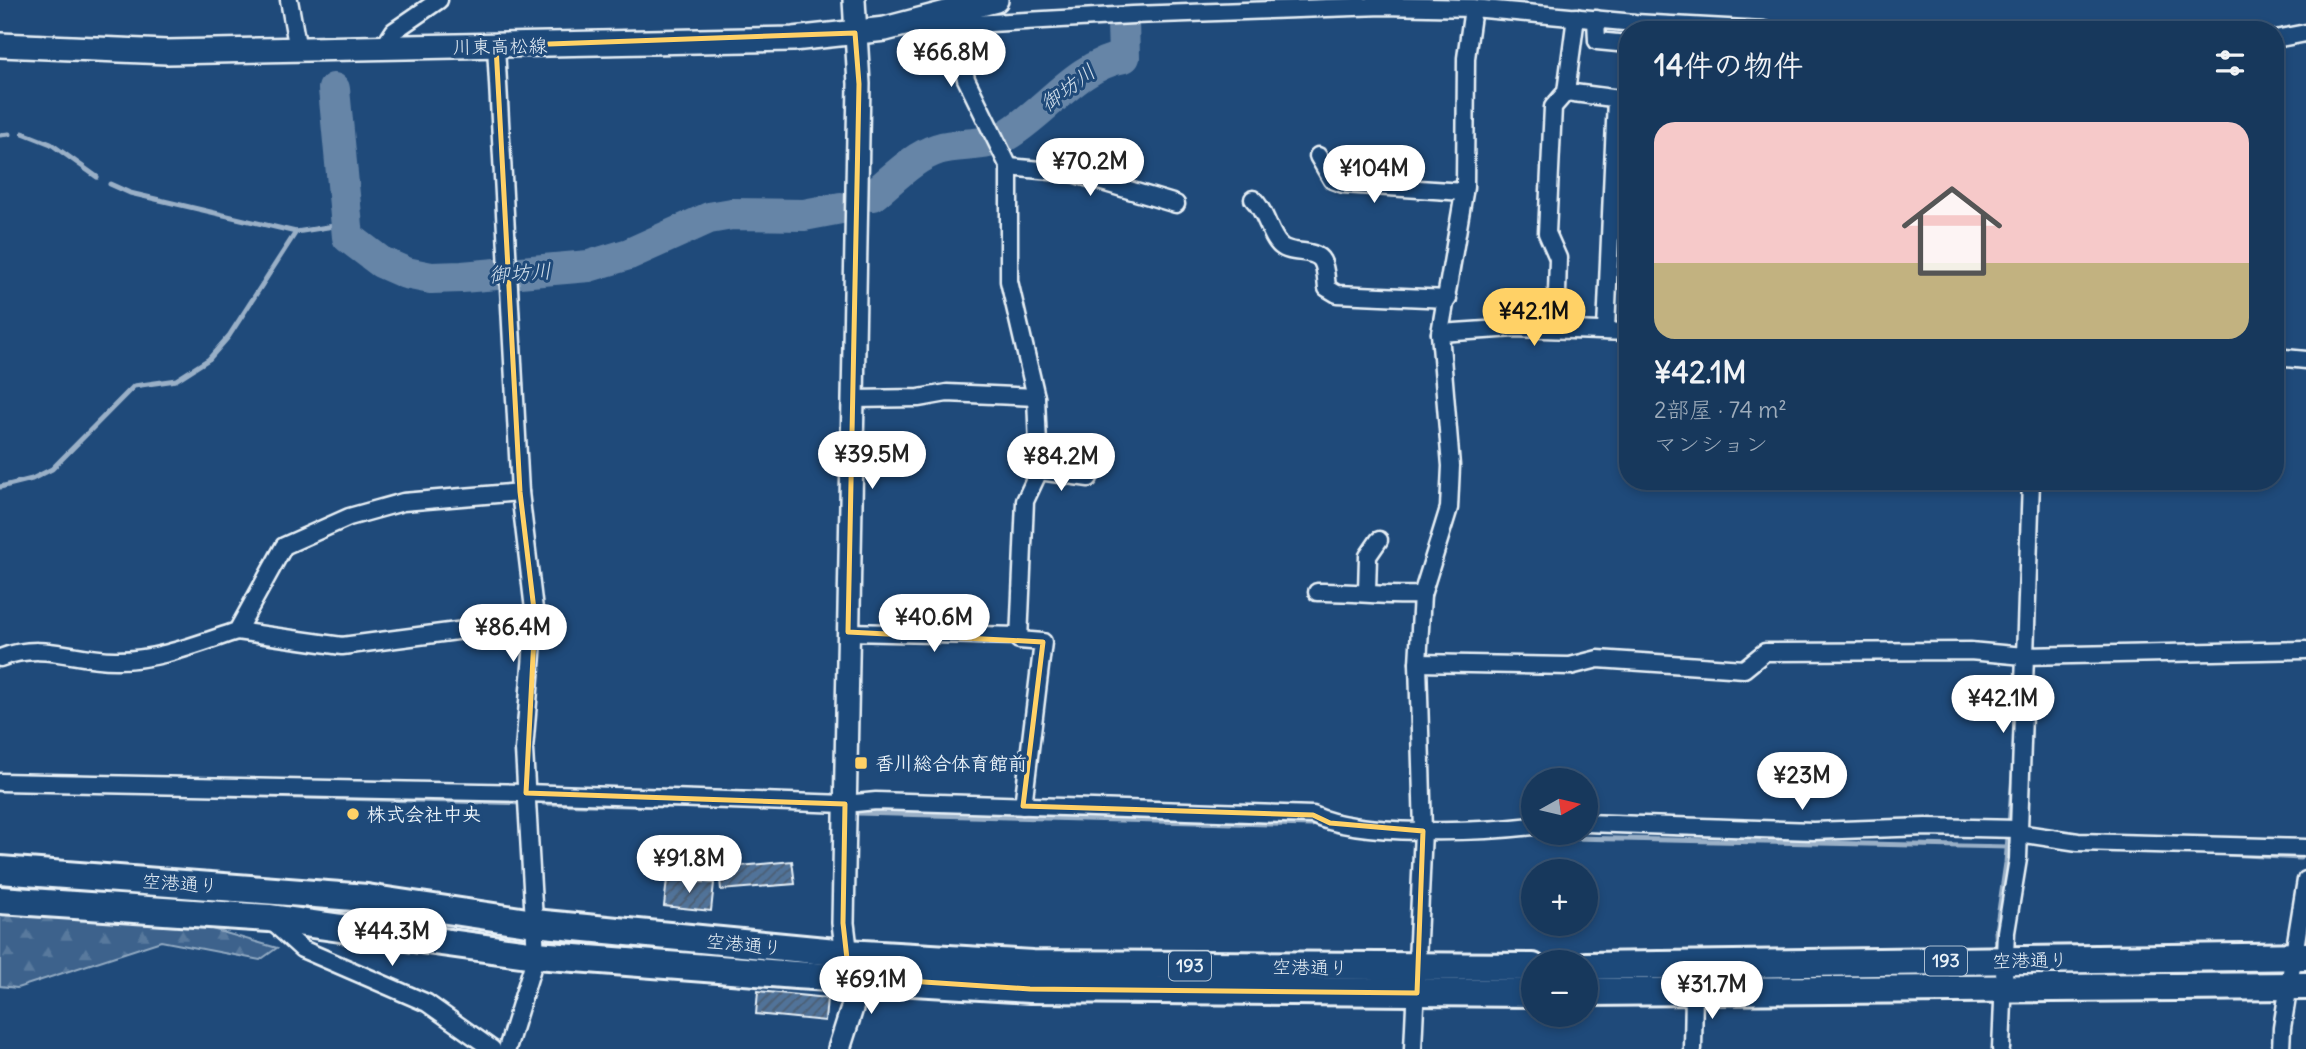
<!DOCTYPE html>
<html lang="ja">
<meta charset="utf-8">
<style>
:root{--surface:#17385c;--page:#203f62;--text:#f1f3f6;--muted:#9eacbb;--line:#365272;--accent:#ffd166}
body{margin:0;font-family:Delius,"Klee One",sans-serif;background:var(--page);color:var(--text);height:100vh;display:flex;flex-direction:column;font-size:26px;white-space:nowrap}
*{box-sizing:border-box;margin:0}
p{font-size:23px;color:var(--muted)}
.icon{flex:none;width:38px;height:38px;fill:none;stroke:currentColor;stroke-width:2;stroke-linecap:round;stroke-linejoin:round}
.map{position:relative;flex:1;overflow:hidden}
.drawer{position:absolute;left:1619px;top:21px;width:665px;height:469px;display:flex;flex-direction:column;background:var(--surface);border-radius:28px;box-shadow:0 4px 10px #0003,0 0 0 2px var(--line)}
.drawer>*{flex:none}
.needle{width:46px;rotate:82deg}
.fabs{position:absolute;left:1521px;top:768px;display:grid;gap:14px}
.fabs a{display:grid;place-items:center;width:77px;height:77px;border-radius:50%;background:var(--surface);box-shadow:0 4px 10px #0003,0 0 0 2px var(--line);font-size:35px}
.price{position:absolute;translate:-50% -60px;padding:0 16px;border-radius:24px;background:#fff;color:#222;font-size:23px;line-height:46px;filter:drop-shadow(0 2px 4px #0008)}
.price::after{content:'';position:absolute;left:50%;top:42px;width:21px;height:16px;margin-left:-10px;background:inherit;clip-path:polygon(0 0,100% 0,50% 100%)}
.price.selected{background:var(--accent);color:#111}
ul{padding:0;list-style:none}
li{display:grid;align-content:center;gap:14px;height:371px;padding:0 35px}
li+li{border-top:2px solid var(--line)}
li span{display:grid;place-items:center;height:217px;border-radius:21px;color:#555}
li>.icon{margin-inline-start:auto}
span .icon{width:126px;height:126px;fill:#fffc;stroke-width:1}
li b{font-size:30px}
h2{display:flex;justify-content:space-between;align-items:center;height:84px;padding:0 35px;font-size:30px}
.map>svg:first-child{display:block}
.forest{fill:url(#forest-firs);stroke:#92aac2;stroke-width:2}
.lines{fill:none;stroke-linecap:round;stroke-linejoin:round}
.stream{stroke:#9ab0c7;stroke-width:5}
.river{stroke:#6685a7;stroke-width:32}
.building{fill:url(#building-hatch);stroke:#e8f1f8;stroke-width:2}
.minor-casing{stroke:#e8f1f8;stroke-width:21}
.tertiary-casing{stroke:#e8f1f8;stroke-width:26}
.secondary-casing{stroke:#e8f1f8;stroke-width:28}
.trunk-casing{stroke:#e8f1f8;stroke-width:32}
.minor{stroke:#1f4a7a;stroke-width:16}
.tertiary{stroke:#1f4a7a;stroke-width:21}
.secondary{stroke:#1f4a7a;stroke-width:23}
.trunk{stroke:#1f4a7a;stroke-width:26}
.marked{fill:none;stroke:#ffd166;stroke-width:5;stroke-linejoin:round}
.poi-dot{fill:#ffd166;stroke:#1f4a7a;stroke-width:2.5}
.labels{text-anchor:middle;stroke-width:6;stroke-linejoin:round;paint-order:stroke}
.shield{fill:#1f4a7a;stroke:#acbfd2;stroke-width:2}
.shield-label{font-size:18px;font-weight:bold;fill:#e8f1f8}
.street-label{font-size:19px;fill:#e8f1f8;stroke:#1f4a7a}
.poi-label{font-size:19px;font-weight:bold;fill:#e8f1f8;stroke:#1f4a7a;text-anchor:start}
.water-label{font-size:21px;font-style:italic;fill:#d4e1ec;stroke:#1f4a7a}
</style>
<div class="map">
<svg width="2306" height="1049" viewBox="0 0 2306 1049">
<defs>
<pattern id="forest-firs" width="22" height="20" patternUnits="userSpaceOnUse" patternTransform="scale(1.75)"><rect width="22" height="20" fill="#3c628c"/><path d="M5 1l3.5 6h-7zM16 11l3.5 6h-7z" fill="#58799d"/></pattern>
<pattern id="building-hatch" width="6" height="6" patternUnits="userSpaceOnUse" patternTransform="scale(1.75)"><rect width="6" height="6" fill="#517399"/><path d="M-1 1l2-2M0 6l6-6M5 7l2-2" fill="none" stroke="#4c5e72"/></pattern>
</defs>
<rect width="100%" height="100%" fill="#1f4a7a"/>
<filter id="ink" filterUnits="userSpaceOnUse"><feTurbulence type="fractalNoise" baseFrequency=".0143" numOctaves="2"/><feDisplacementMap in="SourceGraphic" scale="14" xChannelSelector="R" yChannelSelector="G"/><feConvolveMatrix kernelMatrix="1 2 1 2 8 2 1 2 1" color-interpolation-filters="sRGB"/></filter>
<g filter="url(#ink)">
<path class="forest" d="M0 911 174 918 277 948 260 960 161 941 17 988 0 986Z"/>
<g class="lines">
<g class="stream">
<path d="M23 133 51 144 97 177"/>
<path d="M0 135 9 134"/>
<path d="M110 184 130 193 296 232"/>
<path d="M2023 481V499"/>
<path d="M0 487 32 479 52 469 134 386 176 380 209 359 229 336 296 232 334 226 347 228"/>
<path d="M227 795 525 803"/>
<path d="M544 803 709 807"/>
<path d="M858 813 1312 825"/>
<path d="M1571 838 2009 847"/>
<path d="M2226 854 2300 858"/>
<path d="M1997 953 1996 931 2006 863 2014 761"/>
</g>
<g class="river">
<path d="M334 89 348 237 381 262 406 273 431 278 462 277 589 266 629 254 709 218 732 214 804 215 841 208"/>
<path d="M873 195C893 179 913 157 938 149 962 142 988 148 1010 133 1049 108 1078 65 1124 57L1123 22"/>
</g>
</g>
<g class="building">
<path d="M792 861 795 884 721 890 719 868Z"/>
<path d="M667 879 714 883 711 911 664 906Z"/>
<path d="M758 991 827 998 825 1021 756 1014Z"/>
</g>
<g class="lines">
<g class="minor-casing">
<g id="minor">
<path d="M289 0 298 50"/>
<path d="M1596 19 1597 41 1628 44"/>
<path d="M955 26 966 79 1009 167V281L1036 397 1039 471 1025 501 1019 640 1043 642 1023 806"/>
<path d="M920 27 1133 15 1383 6 1473 8 1635 23 1764 30"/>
<path d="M2275 39 2306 33"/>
<path d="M496 46 520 492 535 618 524 750 536 955 507 1049"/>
<path d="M383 48 394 31 439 0"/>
<path d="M1566 92 1628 100"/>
<path d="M1318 156 1332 180 1343 184 1464 192"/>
<path d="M1009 167 1072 173 1176 204"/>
<path d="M1253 199C1266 211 1270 237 1281 246 1291 255 1315 248 1322 261 1326 268 1326 280 1327 288L1337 294 1448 299"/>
<path d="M1557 294 1558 258 1547 233 1553 107 1566 92 1576 17"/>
<path d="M1606 330 1616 99"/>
<path d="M1440 333 1515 328 1628 332"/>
<path d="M2275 357 2306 360"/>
<path d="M853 399 919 398 947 393 1036 397"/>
<path d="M1039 471 1089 478"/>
<path d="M1367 591 1368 556 1379 540"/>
<path d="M1317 592C1353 591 1387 597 1422 595"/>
<path d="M237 631 342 646 480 628 534 626"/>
<path d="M848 632 1020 636"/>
<path d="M0 658C45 641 74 661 117 660 159 660 197 644 237 631L284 546 349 517 403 502 520 492"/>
<path d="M1418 663 1570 666 1598 659 1744 669 1765 652 1970 651 2024 656 2306 650"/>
<path d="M0 782 526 793 845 804 876 801 1313 815C1359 837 1481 832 1533 826"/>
<path d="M1586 823 1813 831 1926 827 2018 829"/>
<path d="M2018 833 2078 842 2306 848"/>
<path d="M269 919 302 949 427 1003 492 1049"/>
<path d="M1413 1049 1423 831 1418 663 1422 595 1449 508 1451 466 1440 333 1465 187 1466 58 1473 8"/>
<path d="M1693 1049 1694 992"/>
<path d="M2001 1049 2006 932 2018 859 2031 481"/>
<path d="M2281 1049 2282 1028 2306 880"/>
</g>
</g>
<g class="tertiary-casing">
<path id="tertiary" d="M839 1049 853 1005 843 923 859 84 854 0"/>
</g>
<g class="secondary-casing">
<path id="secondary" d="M0 45 167 52 793 39 885 29 996 0"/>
</g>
<g class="trunk-casing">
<g id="trunk">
<path d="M0 870 367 898 534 923 846 953 1033 964 1533 967"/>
<path d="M0 900 269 918 536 955 796 975 1030 989 1533 993"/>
<path d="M1586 966 2306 956"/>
<path d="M1586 992 2306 986"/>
</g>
</g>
<use href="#minor" class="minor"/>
<use href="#tertiary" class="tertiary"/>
<use href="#secondary" class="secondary"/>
<use href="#trunk" class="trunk"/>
</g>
</g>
<path class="marked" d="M855 33 859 84 848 632 1043 642 1023 806 1313 815 1330 823 1423 831 1417 993 1030 989 849 977 843 923 845 804 526 793 535 618 520 492 496 46Z"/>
<g class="poi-dot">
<rect x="854" y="756" width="14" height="14" rx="3.5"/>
<circle cx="353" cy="814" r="7"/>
</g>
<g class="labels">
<g class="shield">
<rect x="1925" y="946.5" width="42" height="29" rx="5"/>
<rect x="1169" y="951.5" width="42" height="29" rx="5"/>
</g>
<g class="shield-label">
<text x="1946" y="967">193</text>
<text x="1190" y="972">193</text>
</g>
<g class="street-label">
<text transform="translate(500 46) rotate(-1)" y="7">川東高松線</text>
<text transform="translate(180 883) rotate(4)" y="7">空港通り</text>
<text transform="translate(744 944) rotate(6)" y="7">空港通り</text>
<text transform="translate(2030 960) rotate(-1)" y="7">空港通り</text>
<text transform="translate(1310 967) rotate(1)" y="7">空港通り</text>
</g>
<g class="poi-label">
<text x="875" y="770">香川総合体育館前</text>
<text x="367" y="821">株式会社中央</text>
</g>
<g class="water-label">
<text transform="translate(1068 88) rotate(-37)" y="7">御坊川</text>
<text transform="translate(520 273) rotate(-4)" y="7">御坊川</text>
</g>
</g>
</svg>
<div class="fabs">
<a><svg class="needle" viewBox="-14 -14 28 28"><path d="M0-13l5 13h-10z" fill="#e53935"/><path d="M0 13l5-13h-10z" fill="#9eacbb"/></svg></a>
<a>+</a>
<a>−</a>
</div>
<b class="price" style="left:951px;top:89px">¥66.8M</b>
<b class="price" style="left:1090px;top:198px">¥70.2M</b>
<b class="price" style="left:1374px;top:205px">¥104M</b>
<b class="price selected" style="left:1534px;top:348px">¥42.1M</b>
<b class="price" style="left:872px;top:491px">¥39.5M</b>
<b class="price" style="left:1061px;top:493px">¥84.2M</b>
<b class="price" style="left:934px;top:654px">¥40.6M</b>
<b class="price" style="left:513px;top:664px">¥86.4M</b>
<b class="price" style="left:2003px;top:735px">¥42.1M</b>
<b class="price" style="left:1802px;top:812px">¥23M</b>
<b class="price" style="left:689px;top:895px">¥91.8M</b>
<b class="price" style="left:392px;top:968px">¥44.3M</b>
<b class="price" style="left:871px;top:1016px">¥69.1M</b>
<b class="price" style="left:1712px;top:1021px">¥31.7M</b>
<section class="drawer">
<h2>14件の物件<svg class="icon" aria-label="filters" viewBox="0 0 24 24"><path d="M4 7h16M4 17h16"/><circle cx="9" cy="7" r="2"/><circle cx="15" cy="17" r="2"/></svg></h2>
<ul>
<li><span style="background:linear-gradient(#f6c9c9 65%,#c2b280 0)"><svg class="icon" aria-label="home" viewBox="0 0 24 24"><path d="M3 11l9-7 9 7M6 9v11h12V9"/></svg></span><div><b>¥42.1M</b><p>2部屋 · 74 m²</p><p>マンション</p></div></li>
</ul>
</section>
</div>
